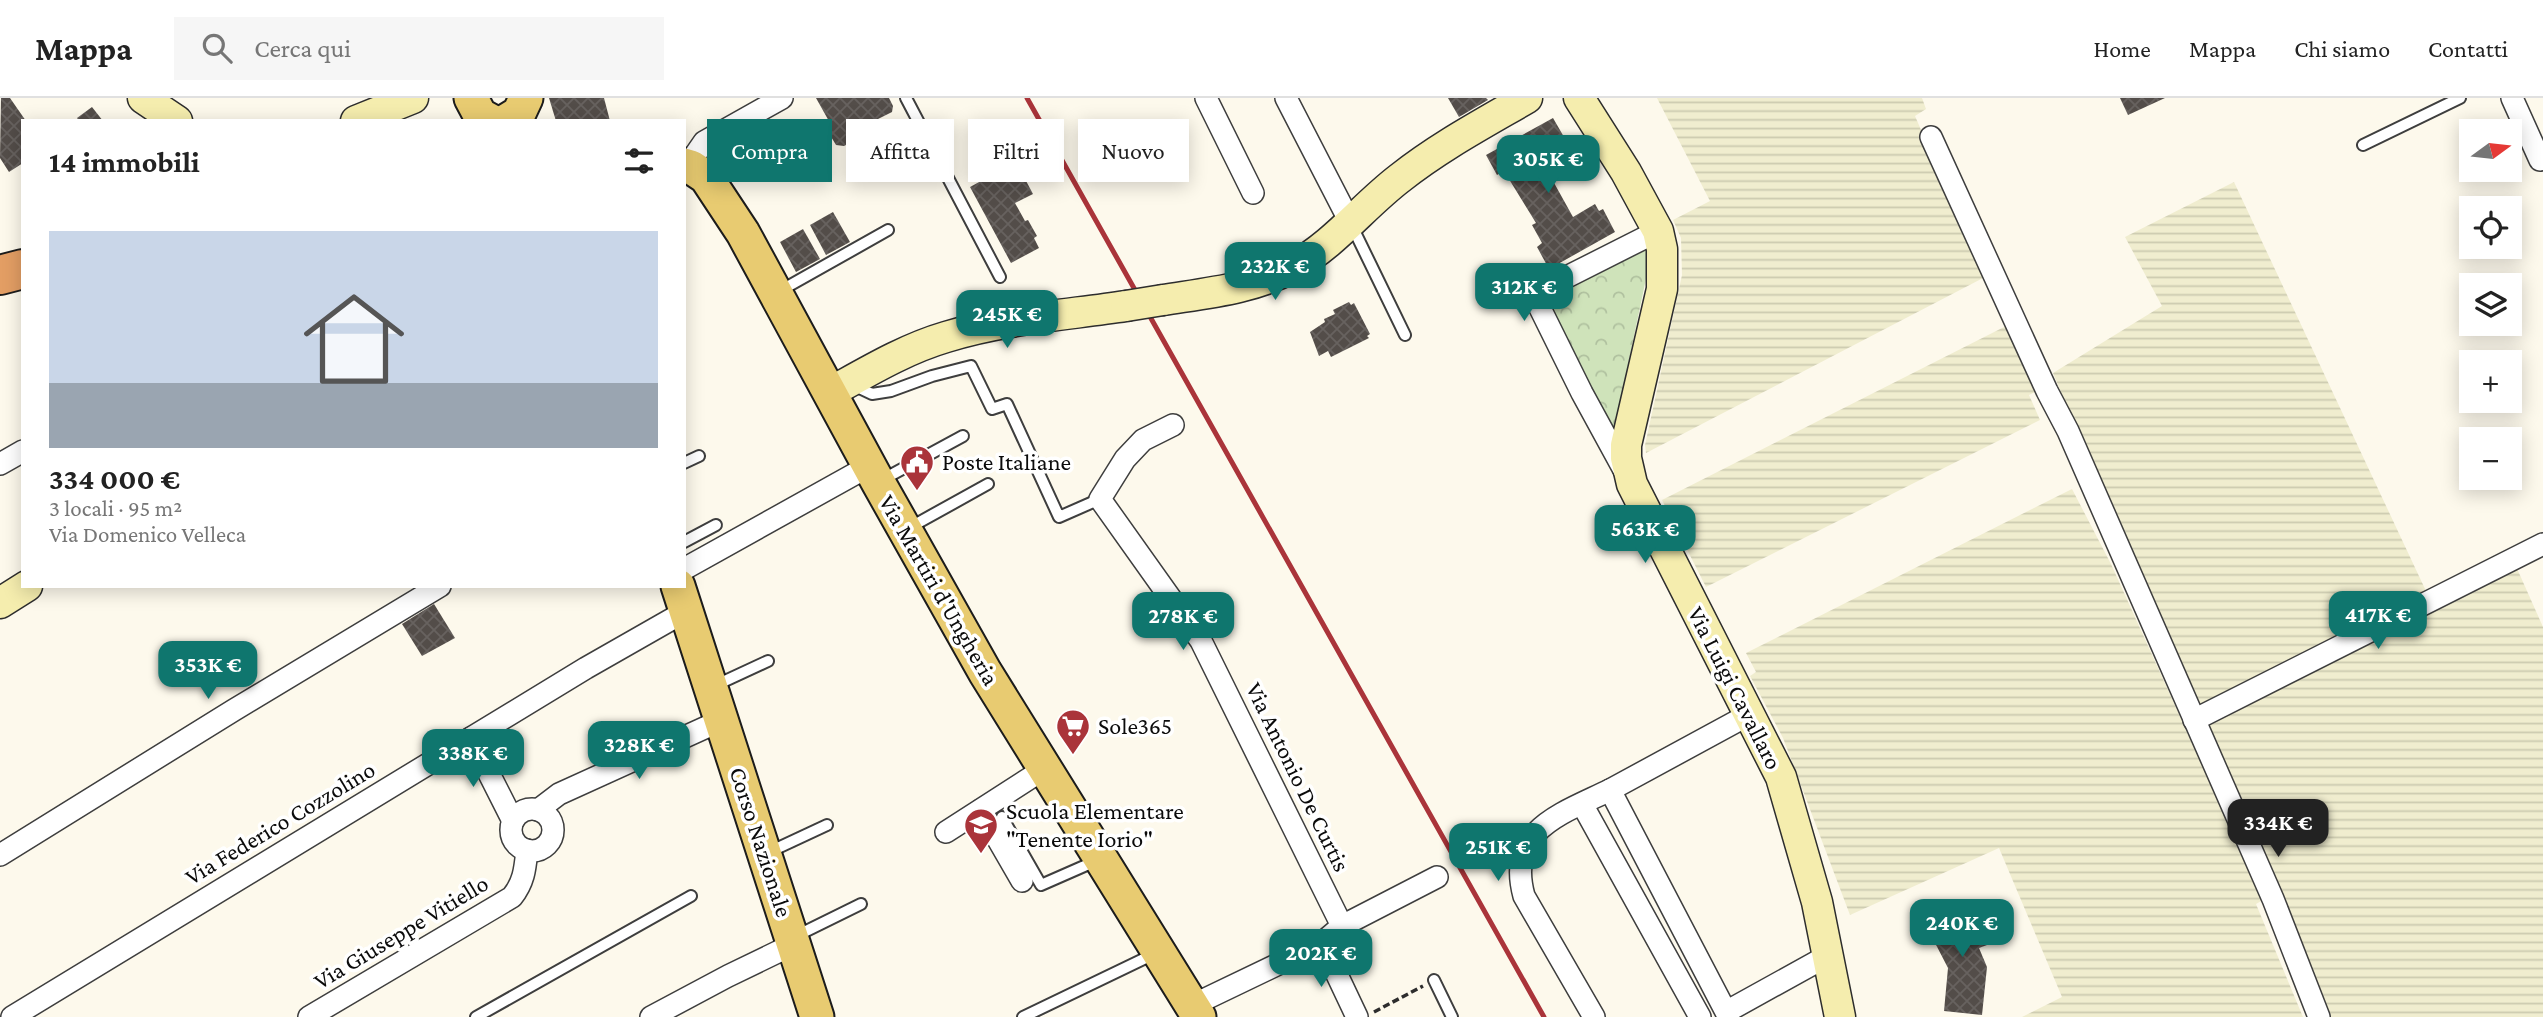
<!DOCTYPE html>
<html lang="it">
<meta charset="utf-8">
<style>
:root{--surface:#fff;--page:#f6f6f6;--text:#222;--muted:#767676;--line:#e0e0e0;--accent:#0f766e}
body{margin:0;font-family:"Crimson Pro",serif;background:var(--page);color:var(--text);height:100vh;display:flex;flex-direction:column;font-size:26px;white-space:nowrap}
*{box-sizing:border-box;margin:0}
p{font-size:23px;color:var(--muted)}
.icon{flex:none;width:38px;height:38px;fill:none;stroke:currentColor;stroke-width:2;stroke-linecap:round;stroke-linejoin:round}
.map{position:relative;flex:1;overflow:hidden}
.side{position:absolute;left:21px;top:21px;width:665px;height:469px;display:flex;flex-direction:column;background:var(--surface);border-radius:0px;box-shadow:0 4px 18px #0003}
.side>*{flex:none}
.banner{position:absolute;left:707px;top:21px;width:665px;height:63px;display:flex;gap:14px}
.needle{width:46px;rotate:75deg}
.controls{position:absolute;left:2459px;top:21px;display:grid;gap:14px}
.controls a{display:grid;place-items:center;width:63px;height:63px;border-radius:0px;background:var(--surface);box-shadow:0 4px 18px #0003;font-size:35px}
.price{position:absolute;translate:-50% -60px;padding:0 16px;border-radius:14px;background:var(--accent);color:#fff;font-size:23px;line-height:46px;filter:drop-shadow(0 2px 4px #0008)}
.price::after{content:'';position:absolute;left:50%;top:42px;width:21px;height:16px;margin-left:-10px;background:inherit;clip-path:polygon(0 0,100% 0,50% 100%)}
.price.on{background:#222;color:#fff}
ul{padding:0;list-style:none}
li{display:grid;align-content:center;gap:14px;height:371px;padding:0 28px}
li span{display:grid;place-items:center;height:217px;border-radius:0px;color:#555}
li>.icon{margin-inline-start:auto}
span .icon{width:126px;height:126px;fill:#fffc;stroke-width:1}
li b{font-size:30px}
h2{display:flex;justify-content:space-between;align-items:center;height:84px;padding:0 28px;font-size:30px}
.chip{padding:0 24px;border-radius:0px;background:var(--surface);box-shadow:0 4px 18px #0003;font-size:24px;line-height:63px}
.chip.on{background:var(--accent);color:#fff}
header{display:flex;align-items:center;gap:42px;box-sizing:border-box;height:98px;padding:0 35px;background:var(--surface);border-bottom:2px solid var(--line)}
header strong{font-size:33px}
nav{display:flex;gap:38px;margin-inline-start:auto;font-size:24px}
.search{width:490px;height:63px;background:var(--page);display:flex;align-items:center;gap:18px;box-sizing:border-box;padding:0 24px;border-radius:0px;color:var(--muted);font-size:26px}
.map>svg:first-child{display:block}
.farmland{fill:url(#farmland-rules)}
.park{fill:url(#park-crowns)}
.building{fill:url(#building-cross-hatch)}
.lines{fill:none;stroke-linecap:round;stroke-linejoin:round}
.lane-casing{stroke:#3e3e3e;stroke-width:14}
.street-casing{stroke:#3e3e3e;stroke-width:24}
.secondary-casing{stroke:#2d2d2d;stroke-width:33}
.primary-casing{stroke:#1c1c1c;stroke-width:37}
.highway-casing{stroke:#1c1c1c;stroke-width:42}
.path{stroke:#2d2d2d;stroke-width:3.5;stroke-dasharray:7 3.5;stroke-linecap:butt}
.lane{stroke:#fff;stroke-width:10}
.street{stroke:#fff;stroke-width:21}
.secondary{stroke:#f5edae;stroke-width:30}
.primary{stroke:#e8cb71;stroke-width:33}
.highway{stroke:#e39e64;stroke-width:38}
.rail{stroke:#aa343a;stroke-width:5}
.secondary-bridge-casing{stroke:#2d2d2d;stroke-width:33;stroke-linecap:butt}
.secondary-bridge{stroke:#f5edae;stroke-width:30}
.labels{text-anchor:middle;stroke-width:7;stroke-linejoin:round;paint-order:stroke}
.poi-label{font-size:24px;fill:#0b0b0b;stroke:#fff;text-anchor:start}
.street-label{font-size:24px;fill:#0b0b0b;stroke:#fff}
</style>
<header>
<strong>Mappa</strong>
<div class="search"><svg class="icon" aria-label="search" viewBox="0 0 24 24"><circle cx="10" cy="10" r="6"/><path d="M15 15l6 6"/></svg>Cerca qui</div>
<nav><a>Home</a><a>Mappa</a><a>Chi siamo</a><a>Contatti</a></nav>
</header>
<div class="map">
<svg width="2543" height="919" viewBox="0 0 2543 919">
<defs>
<pattern id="farmland-rules" width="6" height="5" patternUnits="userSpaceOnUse" patternTransform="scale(1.75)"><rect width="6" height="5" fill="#f0edcf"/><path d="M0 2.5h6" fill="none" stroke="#cccab0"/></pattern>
<pattern id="park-crowns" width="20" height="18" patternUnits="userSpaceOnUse" patternTransform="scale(1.75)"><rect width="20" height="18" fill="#cfe3ba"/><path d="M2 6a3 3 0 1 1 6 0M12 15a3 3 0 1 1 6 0" fill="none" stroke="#b0c19f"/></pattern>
<pattern id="building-cross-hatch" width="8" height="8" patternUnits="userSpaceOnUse" patternTransform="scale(1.75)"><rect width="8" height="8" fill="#534d49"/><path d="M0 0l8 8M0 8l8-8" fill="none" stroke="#67625f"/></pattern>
</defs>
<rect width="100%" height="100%" fill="#fdf9ec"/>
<g class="farmland">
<path d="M1657 0H1922L1926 11 1915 18 1985 179 1646 355 1645 347 1682 177 1681 140 1673 122 1710 103Z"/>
<path d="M2234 84 2426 493 2197 615 2053 275 2162 208 2125 139Z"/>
<path d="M2008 227 2039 292 2029 297 2040 322 1706 489 1662 402Z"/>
<path d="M2072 391 2111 466 2263 802 2256 806 2303 919H2022L2062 899 1999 750 1850 817 1783 640 1750 578 1756 574 1746 555Z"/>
<path d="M2515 466 2543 529V919H2331L2204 622Z"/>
</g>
<path class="park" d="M1647 145 1648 171 1614 334 1543 197Z"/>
<g class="building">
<path d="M1 0H10L26 23H23V65L9 74 0 60Z"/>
<path d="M549 0H604L610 23H556Z"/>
<path d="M816 0H889L893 8 892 14 874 23 865 21 866 37 844 48 836 47 827 32 830 25Z"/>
<path d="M1448 0H1486L1488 2 1459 19Z"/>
<path d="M2120 0H2165L2128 17Z"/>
<path d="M92 9 103 23H79L77 20Z"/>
<path d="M1553 20 1564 39 1559 42 1565 52 1543 65 1573 119 1595 106 1599 113 1603 111 1615 134 1549 171 1537 149 1542 145 1532 127 1536 125 1504 73 1497 77 1486 57Z"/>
<path d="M1016 64 1033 96 1015 105 1025 123 1028 122 1037 138 1034 140 1039 150 1011 165 970 89Z"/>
<path d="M833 114 850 144 826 157 810 127Z"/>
<path d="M803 131 820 161 796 174 780 144Z"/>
<path d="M1349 204 1351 207 1354 205 1370 236 1367 238 1369 240 1331 259 1328 253 1319 258 1310 234 1325 224 1324 221 1335 216 1333 212Z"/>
<path d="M434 506 455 540 422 558 402 526Z"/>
<path d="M1967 801 1987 847 1979 850 1987 869 1982 917 1944 913 1948 870 1933 841 1937 838 1936 826 1945 818 1943 812Z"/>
</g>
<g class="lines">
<g class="lane-casing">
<g id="lane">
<path d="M906 0 1000 179"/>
<path d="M2363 47 2460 0"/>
<path d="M1351 126 1405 237"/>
<path d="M778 194 888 132"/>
<path d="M853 287 872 296 891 293 932 278 971 268 992 311 1007 306 1059 419 1100 401"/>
<path d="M684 365 699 358"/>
<path d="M880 383 963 338"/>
<path d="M907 431 988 386"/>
<path d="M684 444 716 427"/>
<path d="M714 588 768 563"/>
<path d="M1002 719 1041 787 1098 762"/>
<path d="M767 755 827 727"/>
<path d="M794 839 861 806"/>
<path d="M1434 882 1452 919"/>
<path d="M476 919 691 798"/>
<path d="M1023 919 1154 856"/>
</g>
</g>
<g class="street-casing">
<g id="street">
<path d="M1206 0 1253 95"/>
<path d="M1286 0 1351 126"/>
<path d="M2512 0 2540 62"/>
<path d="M1931 39 2047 293 2068 333 2273 801 2319 919"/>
<path d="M691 69 695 57 704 44 782 0"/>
<path d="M1173 327 1143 342 1125 361 1100 401 1201 543 1342 828"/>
<path d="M0 366 23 353"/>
<path d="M1624 372 1582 295 1533 196 1658 133"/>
<path d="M684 471 869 368"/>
<path d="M1750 616 1610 692 1726 914 1829 857"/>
<path d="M2194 622 2543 446"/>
<path d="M471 640 513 723"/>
<path d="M1582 706 1700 919"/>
<circle cx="532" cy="732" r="21"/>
<path d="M538 712 559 696 722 622"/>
<path d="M981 712 1022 783"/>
<path d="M946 734 1044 671"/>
<path d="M0 757 234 612 440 488"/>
<path d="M1322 845 1357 919"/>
<path d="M1193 907 1322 845 1342 828 1437 779"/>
<path d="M12 919 586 570 686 513"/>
<path d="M309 919 512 799C524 784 525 771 527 752"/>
<path d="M651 919 728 878 794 846"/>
<path d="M1594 919 1524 798C1506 732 1561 716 1610 692"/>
</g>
</g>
<g class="secondary-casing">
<g id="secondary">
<path d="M143 0 177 23"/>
<path d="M1579 0 1626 74 1658 133 1662 151V191L1626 347V360L1632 386 1781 679 1817 804 1840 919"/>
<path d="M356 23 413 0"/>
<path d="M1163 202C1207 195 1253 191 1293 169 1336 145 1362 109 1400 80 1439 49 1484 25 1527 0"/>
<path d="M829 295C867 274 905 251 946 239 1003 221 1066 217 1126 208"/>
<path d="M0 505 27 488"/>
</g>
</g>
<g class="primary-casing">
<g id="primary">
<path d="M471 0 480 17 491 23"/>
<path d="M506 23 519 15 526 0"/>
<path d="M684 67 691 69 706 79 743 135 878 384 985 574 1199 919"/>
<path d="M678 488 817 919"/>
</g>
</g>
<g class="highway-casing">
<path id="highway" d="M0 177 23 171"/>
</g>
<path class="path" d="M1374 914 1423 888"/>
<use href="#lane" class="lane"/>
<use href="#street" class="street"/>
<use href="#secondary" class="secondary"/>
<use href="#primary" class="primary"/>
<use href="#highway" class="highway"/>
<path class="rail" d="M1027 0 1544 919"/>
<g class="secondary-bridge-casing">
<path id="secondary-bridge" d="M1126 208 1163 202"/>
</g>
<use href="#secondary-bridge" class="secondary-bridge"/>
</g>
<defs>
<g id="civic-pin" transform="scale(1.75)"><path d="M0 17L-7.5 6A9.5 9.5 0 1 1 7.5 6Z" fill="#aa343a" stroke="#fff"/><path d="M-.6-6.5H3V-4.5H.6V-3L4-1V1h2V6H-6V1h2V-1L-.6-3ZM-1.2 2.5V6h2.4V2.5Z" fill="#fff"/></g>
<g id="supermarket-pin" transform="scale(1.75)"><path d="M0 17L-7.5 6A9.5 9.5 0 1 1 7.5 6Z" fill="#aa343a" stroke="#fff"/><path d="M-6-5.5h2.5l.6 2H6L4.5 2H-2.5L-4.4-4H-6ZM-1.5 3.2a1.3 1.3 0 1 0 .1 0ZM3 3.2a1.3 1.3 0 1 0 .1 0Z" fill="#fff"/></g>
<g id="school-pin" transform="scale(1.75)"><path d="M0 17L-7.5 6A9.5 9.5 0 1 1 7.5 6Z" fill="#aa343a" stroke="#fff"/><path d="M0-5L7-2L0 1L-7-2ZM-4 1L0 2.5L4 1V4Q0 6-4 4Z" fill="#fff"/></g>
</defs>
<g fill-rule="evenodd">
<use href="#civic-pin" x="917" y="364"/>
<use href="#supermarket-pin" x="1073" y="628"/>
<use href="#school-pin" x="981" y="727"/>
</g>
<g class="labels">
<g class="poi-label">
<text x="942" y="372">Poste Italiane</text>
<text x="1098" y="636">Sole365</text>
<text x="1006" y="721">Scuola Elementare<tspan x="1006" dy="28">"Tenente Iorio"</tspan></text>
</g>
<g class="street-label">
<text transform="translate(939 492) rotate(60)" y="8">Via Martiri d'Ungheria</text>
<text transform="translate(1735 590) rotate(63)" y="8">Via Luigi Cavallaro</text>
<text transform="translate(1298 679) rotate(64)" y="8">Via Antonio De Curtis</text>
<text transform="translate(280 725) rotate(-31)" y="8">Via Federico Cozzolino</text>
<text transform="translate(761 744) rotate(72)" y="8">Corso Nazionale</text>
<text transform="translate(401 834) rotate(-31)" y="8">Via Giuseppe Vitiello</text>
</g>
</g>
</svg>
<div class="controls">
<a><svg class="needle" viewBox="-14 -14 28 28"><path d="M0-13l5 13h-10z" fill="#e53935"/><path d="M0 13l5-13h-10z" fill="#767676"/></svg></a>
<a><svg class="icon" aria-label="locate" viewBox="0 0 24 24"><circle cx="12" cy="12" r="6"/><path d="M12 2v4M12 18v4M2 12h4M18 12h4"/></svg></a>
<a><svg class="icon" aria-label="layers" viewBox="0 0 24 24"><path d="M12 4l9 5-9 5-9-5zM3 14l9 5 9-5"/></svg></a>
<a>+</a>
<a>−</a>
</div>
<b class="price" style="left:1548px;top:97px">305K €</b>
<b class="price" style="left:1275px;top:204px">232K €</b>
<b class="price" style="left:1524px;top:225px">312K €</b>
<b class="price" style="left:1007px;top:252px">245K €</b>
<b class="price" style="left:1645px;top:467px">563K €</b>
<b class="price" style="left:2378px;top:553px">417K €</b>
<b class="price" style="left:1183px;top:554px">278K €</b>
<b class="price" style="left:208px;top:603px">353K €</b>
<b class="price" style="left:639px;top:683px">328K €</b>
<b class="price" style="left:473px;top:691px">338K €</b>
<b class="price on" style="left:2278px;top:761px">334K €</b>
<b class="price" style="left:1498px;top:785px">251K €</b>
<b class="price" style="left:1962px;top:861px">240K €</b>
<b class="price" style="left:1321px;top:891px">202K €</b>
<div class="banner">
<a class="chip on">Compra</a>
<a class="chip">Affitta</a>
<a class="chip">Filtri</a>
<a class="chip">Nuovo</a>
</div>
<section class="side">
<h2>14 immobili<svg class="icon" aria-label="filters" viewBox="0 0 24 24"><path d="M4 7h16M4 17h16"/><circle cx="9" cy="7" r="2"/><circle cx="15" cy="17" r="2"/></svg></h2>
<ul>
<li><span style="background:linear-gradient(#c9d6e8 70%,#9aa5b1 0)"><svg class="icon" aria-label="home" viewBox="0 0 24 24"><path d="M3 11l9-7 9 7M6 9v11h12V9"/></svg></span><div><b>334 000 €</b><p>3 locali · 95 m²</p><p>Via Domenico Velleca</p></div></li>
</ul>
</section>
</div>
